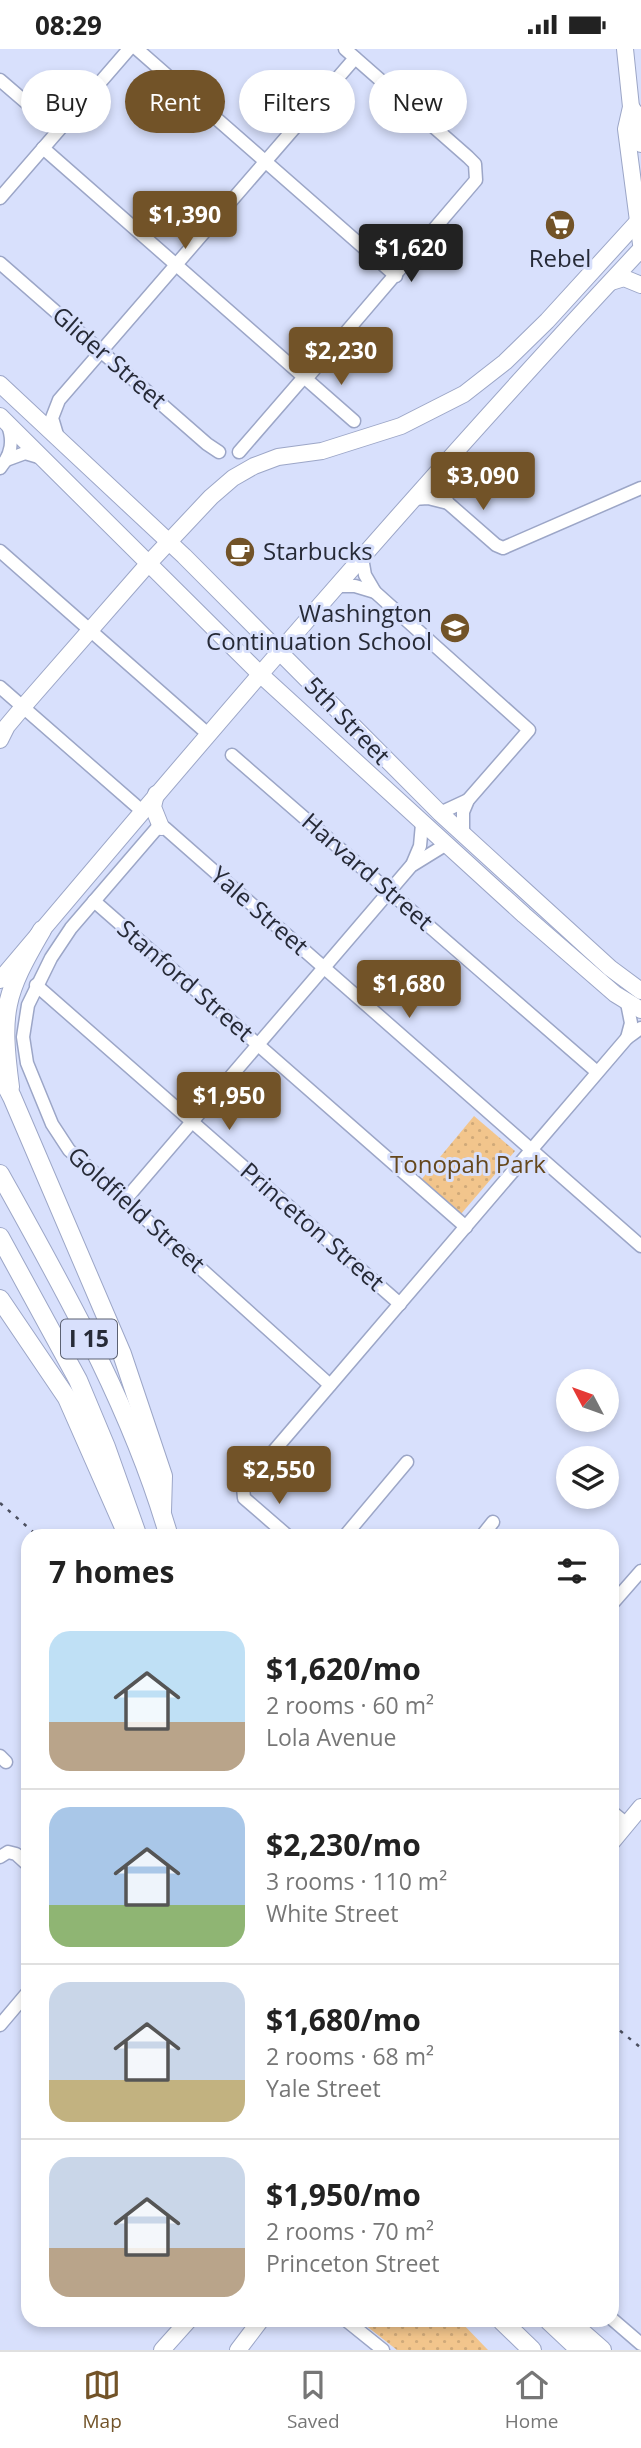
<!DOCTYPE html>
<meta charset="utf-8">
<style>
:root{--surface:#fff;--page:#f6f6f6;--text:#222;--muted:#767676;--line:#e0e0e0;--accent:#725328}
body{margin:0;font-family:"Open Sans",sans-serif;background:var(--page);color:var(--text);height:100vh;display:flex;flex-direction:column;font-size:26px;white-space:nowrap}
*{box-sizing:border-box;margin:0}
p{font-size:23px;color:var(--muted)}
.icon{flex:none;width:38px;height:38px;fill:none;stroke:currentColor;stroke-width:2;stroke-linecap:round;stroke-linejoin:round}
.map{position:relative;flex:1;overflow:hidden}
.sheet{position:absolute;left:21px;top:1480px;width:598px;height:798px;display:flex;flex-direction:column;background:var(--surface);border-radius:21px;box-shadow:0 4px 10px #0003}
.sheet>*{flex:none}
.guide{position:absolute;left:21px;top:21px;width:600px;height:63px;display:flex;gap:14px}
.needle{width:46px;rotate:311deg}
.tools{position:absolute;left:556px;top:1320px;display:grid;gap:14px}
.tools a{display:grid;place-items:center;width:63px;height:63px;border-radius:50%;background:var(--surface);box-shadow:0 4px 10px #0003;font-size:35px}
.price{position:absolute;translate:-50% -60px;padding:0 16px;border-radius:7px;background:var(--accent);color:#fff;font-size:23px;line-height:46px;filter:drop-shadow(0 2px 4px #0008)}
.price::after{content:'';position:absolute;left:50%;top:42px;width:21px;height:16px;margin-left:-10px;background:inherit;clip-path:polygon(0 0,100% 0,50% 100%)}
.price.active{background:#222;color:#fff}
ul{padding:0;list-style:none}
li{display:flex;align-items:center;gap:21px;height:175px;padding:0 28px}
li+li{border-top:2px solid var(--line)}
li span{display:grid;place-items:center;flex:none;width:196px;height:140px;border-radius:21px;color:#555}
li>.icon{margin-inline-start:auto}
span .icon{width:84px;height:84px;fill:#fffc;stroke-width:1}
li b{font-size:30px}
h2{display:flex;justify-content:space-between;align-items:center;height:84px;padding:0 28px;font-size:30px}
.tag{padding:0 24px;border-radius:32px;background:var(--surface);box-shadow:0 4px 10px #0003;font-size:24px;line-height:63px}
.tag.active{background:var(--accent);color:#fff}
.status{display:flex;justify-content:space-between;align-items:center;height:49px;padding:0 35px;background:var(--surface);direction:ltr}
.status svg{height:19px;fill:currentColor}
.tabs{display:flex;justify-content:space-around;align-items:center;height:98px;border-top:2px solid var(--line);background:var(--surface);font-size:19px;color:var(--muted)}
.tabs a{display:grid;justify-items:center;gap:4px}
.tabs .active{color:var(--accent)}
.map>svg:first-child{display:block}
.park{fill:url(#park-dots)}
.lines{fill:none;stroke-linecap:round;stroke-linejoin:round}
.minor-casing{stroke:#9ca6c7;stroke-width:15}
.major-casing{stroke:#9ca6c7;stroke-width:18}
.highway-casing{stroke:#9ca6c7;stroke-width:20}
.minor{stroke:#fff;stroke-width:12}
.major{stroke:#fff;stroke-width:16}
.highway{stroke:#fff;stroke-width:18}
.rail{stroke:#4b4f5f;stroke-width:2.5;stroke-dasharray:3.5 7;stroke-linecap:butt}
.labels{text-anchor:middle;stroke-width:6;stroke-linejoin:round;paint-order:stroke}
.shield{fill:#d8e0fc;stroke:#5b6172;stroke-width:2}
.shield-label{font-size:23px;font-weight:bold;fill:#262a37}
.poi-label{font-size:24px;fill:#262a37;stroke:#d8e0fc}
.street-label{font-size:24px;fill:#262a37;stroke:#d8e0fc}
.park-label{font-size:24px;fill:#65471c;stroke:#d8e0fc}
</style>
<div class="status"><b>08:29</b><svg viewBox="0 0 49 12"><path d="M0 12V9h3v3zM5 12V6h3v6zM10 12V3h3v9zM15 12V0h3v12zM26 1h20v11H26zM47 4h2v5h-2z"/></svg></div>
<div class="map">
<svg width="641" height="2301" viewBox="0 0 641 2301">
<defs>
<pattern id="park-dots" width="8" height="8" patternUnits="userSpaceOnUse" patternTransform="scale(1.75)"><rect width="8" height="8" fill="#f2c58c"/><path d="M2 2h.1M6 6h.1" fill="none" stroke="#cfa979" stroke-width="1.8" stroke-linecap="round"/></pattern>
</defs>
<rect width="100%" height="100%" fill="#d8e0fc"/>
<g class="park">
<path d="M474 1067 515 1102 461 1165 421 1131Z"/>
<path d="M360 2272H460L488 2301H397Z"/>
</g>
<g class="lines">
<g class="minor-casing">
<g id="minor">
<path d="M137 0 396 227"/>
<path d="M0 31 58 81"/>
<path d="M43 99 354 372"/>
<path d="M0 149 129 0"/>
<path d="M0 214 207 395 219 403"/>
<path d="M306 330 476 131 475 115 468 108 345 0"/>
<path d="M58 389 52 369 59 351 355 9"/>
<path d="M239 403 304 328"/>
<path d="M6 411 25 404 42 409"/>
<path d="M0 419C12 405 14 391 7 374"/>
<path d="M438 422 440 437 448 454 496 496 503 499 641 439"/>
<path d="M413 450 428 449 448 454"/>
<path d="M0 502 208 685"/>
<path d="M362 509 365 526 375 543 529 681 468 751 463 763V784"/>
<path d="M338 537H355L375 543"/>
<path d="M0 638 142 762"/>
<path d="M232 706 597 1023"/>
<path d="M440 764 468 751"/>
<path d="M412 816 420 797 422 775"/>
<path d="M94 852 466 1178"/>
<path d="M36 936 400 1255"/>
<path d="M627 989 631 974 627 954"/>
<path d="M125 1151 411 817 445 796"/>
<path d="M330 1336 69 1101 52 1075 27 1014 23 988 28 956 51 909 71 879 157 779H165L641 1197"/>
<path d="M289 1488 244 1449 243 1438 627 989 641 979"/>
<path d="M344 1488 407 1413"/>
<path d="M481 1488 493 1473"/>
<path d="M612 1555 641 1522"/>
<path d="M0 1707 6 1713"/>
<path d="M612 1763 627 1775"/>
<path d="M0 1808 8 1803 16 1805 28 1816"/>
<path d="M0 1976 28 1943"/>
<path d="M612 2270 641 2295"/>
<path d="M347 2272 383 2301"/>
</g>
</g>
<g class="major-casing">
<g id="major">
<path d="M625 0 631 58 626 80 641 195"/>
<path d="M631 58 638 68 641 95"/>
<path d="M611 233 624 229 641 236"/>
<path d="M0 335 184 507 440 764 610 919 641 942"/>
<path d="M0 367 261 626 524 866 615 945 641 961"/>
<path d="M0 691 7 677 23 658 148 515 211 448 233 429 254 417 278 408 322 402 401 377 464 345 505 313 547 272 641 169"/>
<path d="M156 745 153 758 161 778"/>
<path d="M0 931C209 683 419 437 641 200"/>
<path d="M612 1793 641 1758"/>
<path d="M162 2301 188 2272"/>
<path d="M238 2301 260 2272"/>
</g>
</g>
<g class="highway-casing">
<g id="highway">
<path d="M0 1025 12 1048 122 1305 163 1427 162 1462"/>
<path d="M10 1038C0 962 4 946 42 881"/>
<path d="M0 1125C65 1242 132 1359 169 1488"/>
<path d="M0 1188 78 1331 106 1398 138 1488"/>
<path d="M0 1250 67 1349 126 1483"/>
<path d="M502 2272 532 2301"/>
<path d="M549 2272 580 2301"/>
<path d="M569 2272 602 2301"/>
</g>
</g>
<use href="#minor" class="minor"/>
<use href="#major" class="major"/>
<use href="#highway" class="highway"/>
<g class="rail">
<path d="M0 1454 39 1488"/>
<path d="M612 1975 641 1999"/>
</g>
</g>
<defs>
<g id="supermarket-disc" transform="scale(1.575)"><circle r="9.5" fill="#725328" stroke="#d8e0fc"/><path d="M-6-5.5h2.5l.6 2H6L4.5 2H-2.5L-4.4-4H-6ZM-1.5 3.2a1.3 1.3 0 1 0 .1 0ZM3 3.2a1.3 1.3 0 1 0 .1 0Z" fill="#fff"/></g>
<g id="cafe-disc" transform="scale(1.575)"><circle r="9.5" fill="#725328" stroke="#d8e0fc"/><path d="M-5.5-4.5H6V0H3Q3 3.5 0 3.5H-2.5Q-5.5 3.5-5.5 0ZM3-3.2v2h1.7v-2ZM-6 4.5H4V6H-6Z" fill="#fff"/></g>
<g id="school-disc" transform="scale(1.575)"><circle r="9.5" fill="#725328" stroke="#d8e0fc"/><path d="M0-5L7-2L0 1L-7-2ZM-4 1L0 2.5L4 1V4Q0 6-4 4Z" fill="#fff"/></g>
</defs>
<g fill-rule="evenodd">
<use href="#supermarket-disc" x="560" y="176"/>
<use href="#cafe-disc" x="240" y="503"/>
<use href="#school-disc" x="455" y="579"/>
</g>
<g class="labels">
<rect class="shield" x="61" y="1270.5" width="56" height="39" rx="5"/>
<g class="shield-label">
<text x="89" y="1298">I 15</text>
</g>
<g class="poi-label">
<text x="560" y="218">Rebel</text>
<text x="263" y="511" text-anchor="start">Starbucks</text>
<text x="432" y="573" text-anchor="end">Washington<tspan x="432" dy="28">Continuation School</tspan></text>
</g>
<g class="street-label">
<text transform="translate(109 309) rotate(41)" y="8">Glider Street</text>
<text transform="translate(347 672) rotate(46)" y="8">5th Street</text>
<text transform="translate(367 823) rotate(41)" y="8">Harvard Street</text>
<text transform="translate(259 862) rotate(41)" y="8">Yale Street</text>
<text transform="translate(185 932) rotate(41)" y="8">Stanford Street</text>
<text transform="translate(136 1161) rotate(42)" y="8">Goldfield Street</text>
<text transform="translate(312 1178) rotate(41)" y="8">Princeton Street</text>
</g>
<g class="park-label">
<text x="468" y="1124">Tonopah Park</text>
</g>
</g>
</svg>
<div class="tools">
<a><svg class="needle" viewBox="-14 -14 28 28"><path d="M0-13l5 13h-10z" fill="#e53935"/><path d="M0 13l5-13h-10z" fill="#767676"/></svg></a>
<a><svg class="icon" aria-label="layers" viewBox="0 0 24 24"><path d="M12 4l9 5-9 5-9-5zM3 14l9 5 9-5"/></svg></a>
</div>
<b class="price" style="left:185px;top:202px">$1,390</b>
<b class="price active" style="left:411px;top:235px">$1,620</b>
<b class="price" style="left:341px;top:338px">$2,230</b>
<b class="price" style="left:483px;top:463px">$3,090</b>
<b class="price" style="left:409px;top:971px">$1,680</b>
<b class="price" style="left:229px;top:1083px">$1,950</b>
<b class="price" style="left:279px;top:1457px">$2,550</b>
<div class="guide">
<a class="tag">Buy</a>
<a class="tag active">Rent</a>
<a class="tag">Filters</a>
<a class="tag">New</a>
</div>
<section class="sheet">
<h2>7 homes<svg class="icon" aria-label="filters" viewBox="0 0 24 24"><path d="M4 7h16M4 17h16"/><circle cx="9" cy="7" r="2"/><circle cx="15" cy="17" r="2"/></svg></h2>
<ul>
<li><span style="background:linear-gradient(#bfe0f5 65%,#b9a48a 0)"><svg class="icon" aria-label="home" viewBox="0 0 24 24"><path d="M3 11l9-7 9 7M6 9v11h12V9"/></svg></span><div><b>$1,620/mo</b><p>2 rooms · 60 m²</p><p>Lola Avenue</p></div></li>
<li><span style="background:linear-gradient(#a9c7e8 70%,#8fb573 0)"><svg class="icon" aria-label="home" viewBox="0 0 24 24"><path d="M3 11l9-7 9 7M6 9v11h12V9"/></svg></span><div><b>$2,230/mo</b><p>3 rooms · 110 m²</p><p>White Street</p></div></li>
<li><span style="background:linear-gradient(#c9d6e8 70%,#c2b280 0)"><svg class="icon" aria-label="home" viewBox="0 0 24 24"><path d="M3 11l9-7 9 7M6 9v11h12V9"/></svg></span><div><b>$1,680/mo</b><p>2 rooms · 68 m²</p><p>Yale Street</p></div></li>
<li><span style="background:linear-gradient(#c9d6e8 65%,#b9a48a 0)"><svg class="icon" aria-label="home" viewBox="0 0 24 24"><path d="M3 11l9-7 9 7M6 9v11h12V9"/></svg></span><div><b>$1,950/mo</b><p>2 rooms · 70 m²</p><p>Princeton Street</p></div></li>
</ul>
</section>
</div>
<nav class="tabs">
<a class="active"><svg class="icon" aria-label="map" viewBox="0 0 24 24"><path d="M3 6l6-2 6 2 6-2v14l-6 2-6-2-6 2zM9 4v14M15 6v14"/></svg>Map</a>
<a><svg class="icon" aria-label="saved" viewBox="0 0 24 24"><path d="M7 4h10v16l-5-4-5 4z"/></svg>Saved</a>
<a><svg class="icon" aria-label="home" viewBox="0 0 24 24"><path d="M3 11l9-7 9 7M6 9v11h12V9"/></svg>Home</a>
</nav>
